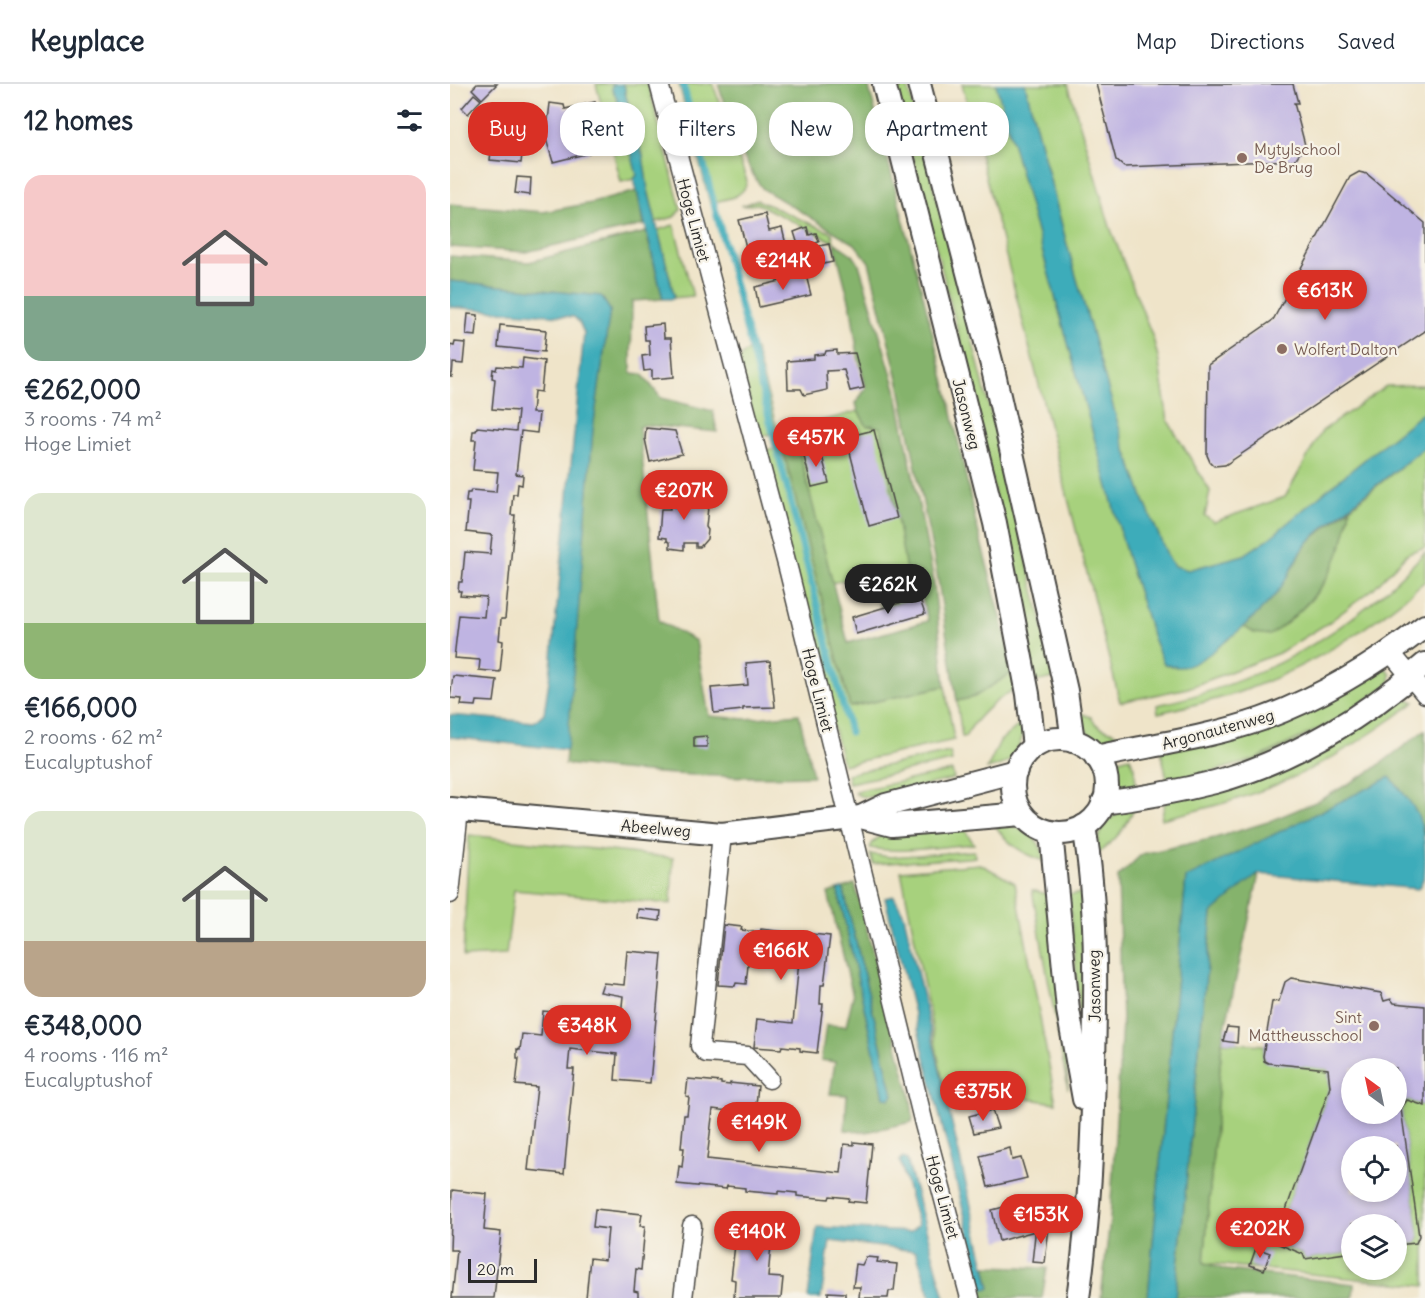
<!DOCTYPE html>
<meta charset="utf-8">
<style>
:root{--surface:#fff;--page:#f6f6f7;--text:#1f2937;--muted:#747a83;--line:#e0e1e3;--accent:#d93025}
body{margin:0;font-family:Delius,sans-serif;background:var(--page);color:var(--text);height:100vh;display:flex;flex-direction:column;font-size:22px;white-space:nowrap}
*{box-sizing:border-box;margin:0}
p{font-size:20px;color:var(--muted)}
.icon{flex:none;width:33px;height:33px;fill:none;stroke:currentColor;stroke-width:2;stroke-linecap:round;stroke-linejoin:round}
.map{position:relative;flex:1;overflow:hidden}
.panel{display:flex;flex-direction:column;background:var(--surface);width:450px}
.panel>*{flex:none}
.hud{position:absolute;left:18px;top:18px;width:570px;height:54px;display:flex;gap:12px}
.needle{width:39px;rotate:327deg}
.buttons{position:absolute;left:891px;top:974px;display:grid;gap:12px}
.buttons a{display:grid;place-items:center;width:66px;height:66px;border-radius:50%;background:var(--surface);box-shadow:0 3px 9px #0003;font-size:30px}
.scale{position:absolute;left:18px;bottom:15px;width:69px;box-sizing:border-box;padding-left:6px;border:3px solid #2b2b2b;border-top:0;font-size:16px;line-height:21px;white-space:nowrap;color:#2b2b2b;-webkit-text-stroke:4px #f7f3e8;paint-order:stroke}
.price{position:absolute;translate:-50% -51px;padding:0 14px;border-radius:21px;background:var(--accent);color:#fff;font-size:20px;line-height:39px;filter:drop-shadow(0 2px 3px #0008)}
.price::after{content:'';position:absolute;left:50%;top:36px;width:18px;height:14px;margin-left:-9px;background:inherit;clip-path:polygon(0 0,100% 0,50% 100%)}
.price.active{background:#222;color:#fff}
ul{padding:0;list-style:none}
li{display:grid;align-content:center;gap:12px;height:318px;padding:0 24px}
li span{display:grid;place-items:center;height:186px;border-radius:18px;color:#555}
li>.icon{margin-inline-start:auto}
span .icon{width:108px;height:108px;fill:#fffc;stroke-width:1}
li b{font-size:26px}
h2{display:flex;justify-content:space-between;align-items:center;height:72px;padding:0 24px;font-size:26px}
.pill{padding:0 21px;border-radius:24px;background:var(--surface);box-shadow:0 3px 9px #0003;font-size:21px;line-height:54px}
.pill.active{background:var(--accent);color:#fff}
header{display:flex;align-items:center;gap:36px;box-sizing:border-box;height:84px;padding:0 30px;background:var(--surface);border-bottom:2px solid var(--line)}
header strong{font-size:28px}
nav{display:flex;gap:33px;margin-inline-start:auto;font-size:21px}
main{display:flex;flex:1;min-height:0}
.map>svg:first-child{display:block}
.green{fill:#a7d17d;stroke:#697e54;stroke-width:1.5}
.forest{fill:#85b36c;stroke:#586f4c;stroke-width:1.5}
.water{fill:#3dacba;stroke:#346c72;stroke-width:1.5}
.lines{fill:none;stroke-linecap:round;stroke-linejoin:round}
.stream{stroke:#3dacba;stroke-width:7}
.building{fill:#bfb4e2;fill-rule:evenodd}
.minor-casing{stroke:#484743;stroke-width:21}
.tertiary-casing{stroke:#484743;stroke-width:26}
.minor{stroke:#fff;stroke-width:18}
.tertiary{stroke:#fff;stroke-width:22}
.education-dot{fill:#8d6e63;stroke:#f7f3e8;stroke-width:2}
.labels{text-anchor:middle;stroke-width:4.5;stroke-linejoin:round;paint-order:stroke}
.education-label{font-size:16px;fill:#785e54;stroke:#f7f3e8;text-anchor:start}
.street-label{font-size:16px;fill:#2b2b2b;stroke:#f7f3e8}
</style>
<header>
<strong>Keyplace</strong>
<nav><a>Map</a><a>Directions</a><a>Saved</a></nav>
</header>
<main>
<section class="panel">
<h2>12 homes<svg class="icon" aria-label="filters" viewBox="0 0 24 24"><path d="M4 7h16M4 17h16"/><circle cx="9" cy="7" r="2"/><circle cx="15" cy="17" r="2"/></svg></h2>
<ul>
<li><span style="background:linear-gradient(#f6c9c9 65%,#7fa58c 0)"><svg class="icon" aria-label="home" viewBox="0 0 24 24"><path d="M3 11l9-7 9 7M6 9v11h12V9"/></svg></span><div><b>€262,000</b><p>3 rooms · 74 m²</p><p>Hoge Limiet</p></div></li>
<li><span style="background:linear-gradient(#dfe7d0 70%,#8fb573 0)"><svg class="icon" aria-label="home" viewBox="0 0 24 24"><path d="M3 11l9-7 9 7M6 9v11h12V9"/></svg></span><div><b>€166,000</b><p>2 rooms · 62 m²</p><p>Eucalyptushof</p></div></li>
<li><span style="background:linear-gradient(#dfe7d0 70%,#b9a48a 0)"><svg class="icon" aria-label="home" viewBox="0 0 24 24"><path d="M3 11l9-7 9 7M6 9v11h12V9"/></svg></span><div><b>€348,000</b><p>4 rooms · 116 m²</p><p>Eucalyptushof</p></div></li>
</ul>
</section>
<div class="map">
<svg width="975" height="1214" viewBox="0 0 975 1214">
<rect width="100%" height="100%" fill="#f7f3e8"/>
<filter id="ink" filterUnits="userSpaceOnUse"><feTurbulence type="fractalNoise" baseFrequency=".0167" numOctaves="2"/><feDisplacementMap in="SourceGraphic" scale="12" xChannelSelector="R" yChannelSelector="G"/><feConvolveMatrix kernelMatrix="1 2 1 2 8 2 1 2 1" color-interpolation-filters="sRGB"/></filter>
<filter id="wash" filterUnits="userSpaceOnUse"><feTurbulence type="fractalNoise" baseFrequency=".008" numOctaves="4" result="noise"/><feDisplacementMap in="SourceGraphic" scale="24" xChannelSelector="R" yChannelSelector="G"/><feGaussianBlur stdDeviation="1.35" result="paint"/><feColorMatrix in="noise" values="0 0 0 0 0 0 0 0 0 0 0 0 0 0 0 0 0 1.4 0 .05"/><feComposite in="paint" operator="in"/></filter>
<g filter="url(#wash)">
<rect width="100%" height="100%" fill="#efe4c9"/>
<g class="green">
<path d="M146 0H163L162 6 166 12 187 91 184 95 171 98Z"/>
<path d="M173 0H198L231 125 224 133 206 138 198 106 193 72 175 9V4Z"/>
<path d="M229 0H263L297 97C294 115 275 115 260 119Z"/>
<path d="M444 0H457L555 385 605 594 584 598 523 306Z"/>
<path d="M512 0H546L678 475 703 554 714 580C742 592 772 558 793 542L804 549 836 540 860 517 875 498 898 438 900 424 975 363V463L958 469 923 505 878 539 829 569 738 604 670 618Z"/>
<path d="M575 0H618L660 143 703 254 708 273 718 337 760 407 755 432 764 438 835 413 872 347 936 302 975 301V327L873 409 821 453 794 471 738 486 724 482 718 473 695 419 674 361 616 157Z"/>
<path d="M307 116 382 149 384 158 308 120 291 122Z"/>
<path d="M224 141 243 212 223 214 224 211 208 146Z"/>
<path d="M305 265 328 348 309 353 289 277C292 269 296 267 305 265Z"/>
<path d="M408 327 417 342 431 343 454 471 461 515 431 524 421 489 382 499 347 359 357 355 378 368 385 365 350 343Z"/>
<path d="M332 362 400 623 495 602 504 656 393 681 313 367Z"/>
<path d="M975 468V497C919 546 855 586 784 610 759 618 733 623 708 629L707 621C814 598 901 548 975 468Z"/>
<path d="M936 584 941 591 939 600 885 637 804 676 718 700 711 667 928 585Z"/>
<path d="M565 587 569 603C546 615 528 630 515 653H512L507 617 524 613Z"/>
<path d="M945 614 965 618C913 657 858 692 796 712 768 722 740 728 711 735L716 716Z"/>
<path d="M630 629 641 633C649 648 657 643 666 650 669 652 671 656 673 659 651 664 633 652 630 629Z"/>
<path d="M575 636C574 650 569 672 555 679 550 682 543 683 537 685L550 657Z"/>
<path d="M500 668 502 677 399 699 397 690Z"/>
<path d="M680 673 684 684 687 706 666 709V687L662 678Z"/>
<path d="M502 687 504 695 419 713 410 712 405 709V707Z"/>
<path d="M684 724C676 744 665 757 648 769 644 746 661 728 684 724Z"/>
<path d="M558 740C579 747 591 755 595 777 573 770 558 761 545 741Z"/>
<path d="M512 742 524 760C491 762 453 770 420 764 422 756 430 752 437 749Z"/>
<path d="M19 751 223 774 221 820 64 806 56 871 13 873Z"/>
<path d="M524 767 525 773 518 774 423 780 420 770 440 773Z"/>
<path d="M530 780 565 799 606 1019 494 1002 451 787Z"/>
<path d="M582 806 600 811 616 969 618 1005Z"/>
<path d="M632 809 639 967 633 966 619 811Z"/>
<path d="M772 958 814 961 813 972 814 977 878 985 880 1003 826 1155 828 1161 853 1170 855 1175 901 1168 902 1185H946L947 1161 966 1159 969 1153 951 1025 957 1016 975 1022V1202L754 1179Z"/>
</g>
<g class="forest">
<path d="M268 0H418L472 207 499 315 526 439 565 587 524 613 507 617 487 490 450 303 419 178 405 160 313 105C292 80 278 31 268 0Z"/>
<path d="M187 107 194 141 76 168 0 163V120L93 128 142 119Z"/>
<path d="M196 148 213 215 182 217 181 289 192 290 211 314 263 327 267 348 194 341 189 343 209 537 246 557 259 632 296 635 349 630 363 692C279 695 198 690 115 680L143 345 160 226 151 212 0 197V172L79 178Z"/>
<path d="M384 158 403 171 409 180 446 305 483 492 495 602 400 623 332 362 347 359 398 559 478 537 470 507 460 509 431 344 422 341 417 342 408 327 406 319 416 304 408 272 401 224Z"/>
<path d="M900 424C893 481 867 518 820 551L804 549 793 542 824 513 858 458Z"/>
<path d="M975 646V752L972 741 736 794 698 1214H651L660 1135 672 939 668 793 692 770 765 754 818 738 868 717 921 687Z"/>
<path d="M809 790 772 958 754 1179 776 1186 904 1200 903 1214H725L762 829 793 801Z"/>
<path d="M405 800 460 1011 463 1032 462 1038 416 1048 395 1046 397 1011 380 1010 385 978 371 976 376 941 396 942 403 912 378 809 388 806 434 1013 443 1011 393 804Z"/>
<path d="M535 1182 597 1184 592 1214H528L533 1205 540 1203Z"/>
</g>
<g class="water">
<path d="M173 0 175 4V9L193 72 198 106 224 211 223 215H213L184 95 187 91 166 12 162 6V1Z"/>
<path d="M546 0H575L616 157 674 361 695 419 718 473 724 482 738 486 794 471 821 453 873 409 975 327V363C937 394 896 423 860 456 847 469 842 488 831 503 818 523 759 576 737 582 728 584 722 583 714 580L703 554 678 475Z"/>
<path d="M0 197 151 212 160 226 143 345 117 666 0 653V631L84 638 94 629 101 583 134 249 129 238 124 233 0 223Z"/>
<path d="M940 693C965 723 975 733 975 774 975 786 975 796 968 805L809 790 793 802 762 829 725 1214H698L736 794Z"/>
<path d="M393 804 443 1011 439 1015 434 1013 388 806Z"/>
<path d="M444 812 454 831 540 1204 533 1205 435 814Z"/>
<path d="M453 1073 457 1076 495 1214H481L466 1167 380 1157 371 1214H358L367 1143 460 1148 468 1141 450 1077Z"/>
</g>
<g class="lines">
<path class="stream" d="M233 0 400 648"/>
</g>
<g id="blocks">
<g class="building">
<path d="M27 0H47L32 15 22 5Z"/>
<path d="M646 0H843L848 19H844L855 61 845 76 674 83 666 76Z"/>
<path d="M24 10 31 16 18 30 12 24Z"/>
<path d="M145 18 154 53 136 57 139 69 103 78 96 55 100 19 114 21 115 25Z"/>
<path d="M46 25 77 28 71 79 40 76Z"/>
<path d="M909 88 917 90 975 139V247L775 381 764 382 760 378 757 371 758 281 823 236 900 93Z"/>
<path d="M67 93 81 94 80 111 65 109Z"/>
<path d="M315 130 319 147 332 144 337 165 335 169 328 170 324 168V165L298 171 289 136Z"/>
<path d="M357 143 359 151 366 149 369 158 349 164 344 148Z"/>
<path d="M379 160 383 178 364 182 360 164Z"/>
<path d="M356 191 361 211 309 223 305 203Z"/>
<path d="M18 230 28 231 26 252 16 251Z"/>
<path d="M213 240 214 254H221L224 293 202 295V286L194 287 192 272 200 271 199 256H195L194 242Z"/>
<path d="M50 241 96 246 94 268 48 263Z"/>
<path d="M5 258 15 259 13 280 3 279 2 293H0V261L4 262Z"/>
<path d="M387 266V270L405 269 414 304 400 307 394 286 376 287 377 306 354 311 351 305H338L337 277 364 275V271L375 270 376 267Z"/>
<path d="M73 274 94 277 91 308 84 307 82 329H89L87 349 71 347 66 390 73 391 72 401 68 400 67 410H63L61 431H65L57 515 55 535H51L49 556 53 557 50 588 29 586 30 576 4 574 9 531 34 533 36 513 10 511 11 507H8L9 498H12L15 468 40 470 42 451 16 448 19 418H16L17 409H20L21 406 46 408 48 388 23 386 26 356H22L23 347H26L27 343 66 347 68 327 42 325 45 295 42 294 43 285 46 286 47 282 72 284Z"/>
<path d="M196 344 225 347 232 370 200 378 195 355Z"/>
<path d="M424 346 447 434 419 442 396 353Z"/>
<path d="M370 364 379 399 362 403 353 369Z"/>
<path d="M227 395 237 396 235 421 258 423 256 443 258 446 257 455 250 463H246V459H234V466L220 464V458L217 457V454L209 453 211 425H220V422L225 423Z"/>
<path d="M469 513 475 530 406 550 402 533Z"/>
<path d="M320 577 325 623 293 624V626L264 629 261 604 298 601 296 579Z"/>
<path d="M3 592 47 596 44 618 27 617 26 622 11 621 12 615 0 614Z"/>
<path d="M257 652V663H244V653Z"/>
<path d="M188 825 211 827 210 837 187 834Z"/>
<path d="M274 841 292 843 291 846 310 848 311 845 343 849V852L362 854V850L380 852 374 901H371L370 920H373L367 969 350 967V964L332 962 331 965 304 963 307 935 343 939 349 877 299 872 296 900 286 899 285 902 268 901Z"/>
<path d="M177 867 212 870 200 999 165 996 167 970 120 965 118 985H124L114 1090 78 1086 87 1003 66 1001 69 974H67V965L70 966 72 950 91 952 93 927 145 932V939L170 942 173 912 150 908 153 899 174 901Z"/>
<path d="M841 894 931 909 934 917 941 915 944 919 975 922V1022L957 1016 951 1025 969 1152 966 1159 946 1161V1140H902V1168L855 1175 853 1170 826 1159V1154L880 1003 878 985 818 979 814 977 813 972 822 918 829 917 835 898ZM902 984H946V1029H902ZM902 1062H946V1107H902Z"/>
<path d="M777 943 788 944 787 959 773 957Z"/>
<path d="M238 995 271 998V1000L280 1001V999L308 1002 305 1030 263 1025 257 1075 391 1089 394 1060 404 1061V1058L422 1060 416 1119 398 1117 399 1114 380 1112 379 1115 347 1112V1109L328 1107V1110L295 1107V1104L277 1102 276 1105 227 1100 229 1082 232 1083 234 1064H231L234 1031H237L239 1013 236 1012Z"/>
<path d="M542 1026 548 1044 524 1049 519 1032Z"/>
<path d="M560 1064 562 1076 571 1074 577 1094 538 1103 530 1072Z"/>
<path d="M2 1106 37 1110 34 1146 51 1148 44 1214H2L7 1166H0Z"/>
<path d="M577 1117 585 1147 549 1157 542 1126Z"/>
<path d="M145 1125 192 1130 190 1142H195L191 1186 186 1185 184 1207 188 1208V1214H136L140 1174 155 1176 158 1145 143 1143Z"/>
<path d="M291 1140 338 1145 336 1163 321 1161 318 1193 333 1194 331 1214H284L285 1196 281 1195 286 1152H290Z"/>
<path d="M586 1142 599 1143 595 1179 582 1178Z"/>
<path d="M806 1164 820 1169 814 1186 800 1181Z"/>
<path d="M416 1173 428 1174 427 1178 447 1180 444 1207H439L438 1214H409L410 1203H403L406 1180 412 1181Z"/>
<path d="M378 1208 395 1209V1214H378Z"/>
</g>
</g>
</g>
<g filter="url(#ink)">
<use href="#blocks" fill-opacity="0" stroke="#484743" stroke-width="1.5"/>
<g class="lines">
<g class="minor-casing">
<g id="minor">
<path d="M209 0 339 488 474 1040 520 1214"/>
<path d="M941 569 975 610"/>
<path d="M272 750 250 962 256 969 298 972 319 995"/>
<path d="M0 810 9 726"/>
<path d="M233 1214 242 1142"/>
</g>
</g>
<g class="tertiary-casing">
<g id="tertiary">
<path d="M434 0 545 439 578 610 584 663"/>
<path d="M469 0 542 281 616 607 623 657"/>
<circle cx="610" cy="702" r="47"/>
<path d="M646 673C701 661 758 654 812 635 872 613 925 581 975 542"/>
<path d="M653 719C691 714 729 707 765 698 842 677 916 632 975 580"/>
<path d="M0 725 272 750 411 733 436 721 566 687"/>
<path d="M411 733 442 741 572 730"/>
<path d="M601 748 618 926 634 1015"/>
<path d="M628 1214C639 1136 643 1057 644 978 646 900 647 819 634 742"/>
</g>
</g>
<use href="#minor" class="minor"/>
<use href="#tertiary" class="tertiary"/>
</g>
</g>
<g class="education-dot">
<circle cx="792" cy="74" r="6"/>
<circle cx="832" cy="265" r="6"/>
<circle cx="924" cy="942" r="6"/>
</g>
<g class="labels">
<g class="education-label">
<text x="804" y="71">Mytylschool<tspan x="804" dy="18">De Brug</tspan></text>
<text x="844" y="271">Wolfert Dalton</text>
<text x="912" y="939" text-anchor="end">Sint<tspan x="912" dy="18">Mattheusschool</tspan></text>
</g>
<g class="street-label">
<text transform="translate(244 136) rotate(75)" y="6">Hoge Limiet</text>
<text transform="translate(517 330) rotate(76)" y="6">Jasonweg</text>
<text transform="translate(368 606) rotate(76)" y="6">Hoge Limiet</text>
<text transform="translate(768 645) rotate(-15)" y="6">Argonautenweg</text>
<text transform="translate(206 744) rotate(5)" y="6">Abeelweg</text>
<text transform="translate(644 902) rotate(-91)" y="6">Jasonweg</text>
<text transform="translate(493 1113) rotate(75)" y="6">Hoge Limiet</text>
</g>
</g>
</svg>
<div class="buttons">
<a><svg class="needle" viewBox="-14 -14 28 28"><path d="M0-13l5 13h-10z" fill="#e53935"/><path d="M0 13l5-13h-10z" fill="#747a83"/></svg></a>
<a><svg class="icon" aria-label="locate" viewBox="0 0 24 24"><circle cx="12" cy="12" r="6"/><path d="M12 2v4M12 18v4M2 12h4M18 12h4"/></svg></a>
<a><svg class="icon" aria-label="layers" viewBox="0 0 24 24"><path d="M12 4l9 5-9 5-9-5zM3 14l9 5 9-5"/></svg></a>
</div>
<div class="scale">20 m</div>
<b class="price" style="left:333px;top:207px">€214K</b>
<b class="price" style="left:875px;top:237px">€613K</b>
<b class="price" style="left:366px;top:384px">€457K</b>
<b class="price" style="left:234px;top:437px">€207K</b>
<b class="price active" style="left:438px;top:531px">€262K</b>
<b class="price" style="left:331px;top:897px">€166K</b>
<b class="price" style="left:137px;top:972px">€348K</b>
<b class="price" style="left:533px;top:1038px">€375K</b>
<b class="price" style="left:309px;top:1069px">€149K</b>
<b class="price" style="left:591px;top:1161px">€153K</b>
<b class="price" style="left:810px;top:1175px">€202K</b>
<b class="price" style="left:307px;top:1178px">€140K</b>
<div class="hud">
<a class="pill active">Buy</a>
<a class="pill">Rent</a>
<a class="pill">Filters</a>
<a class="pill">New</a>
<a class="pill">Apartment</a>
</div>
</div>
</main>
